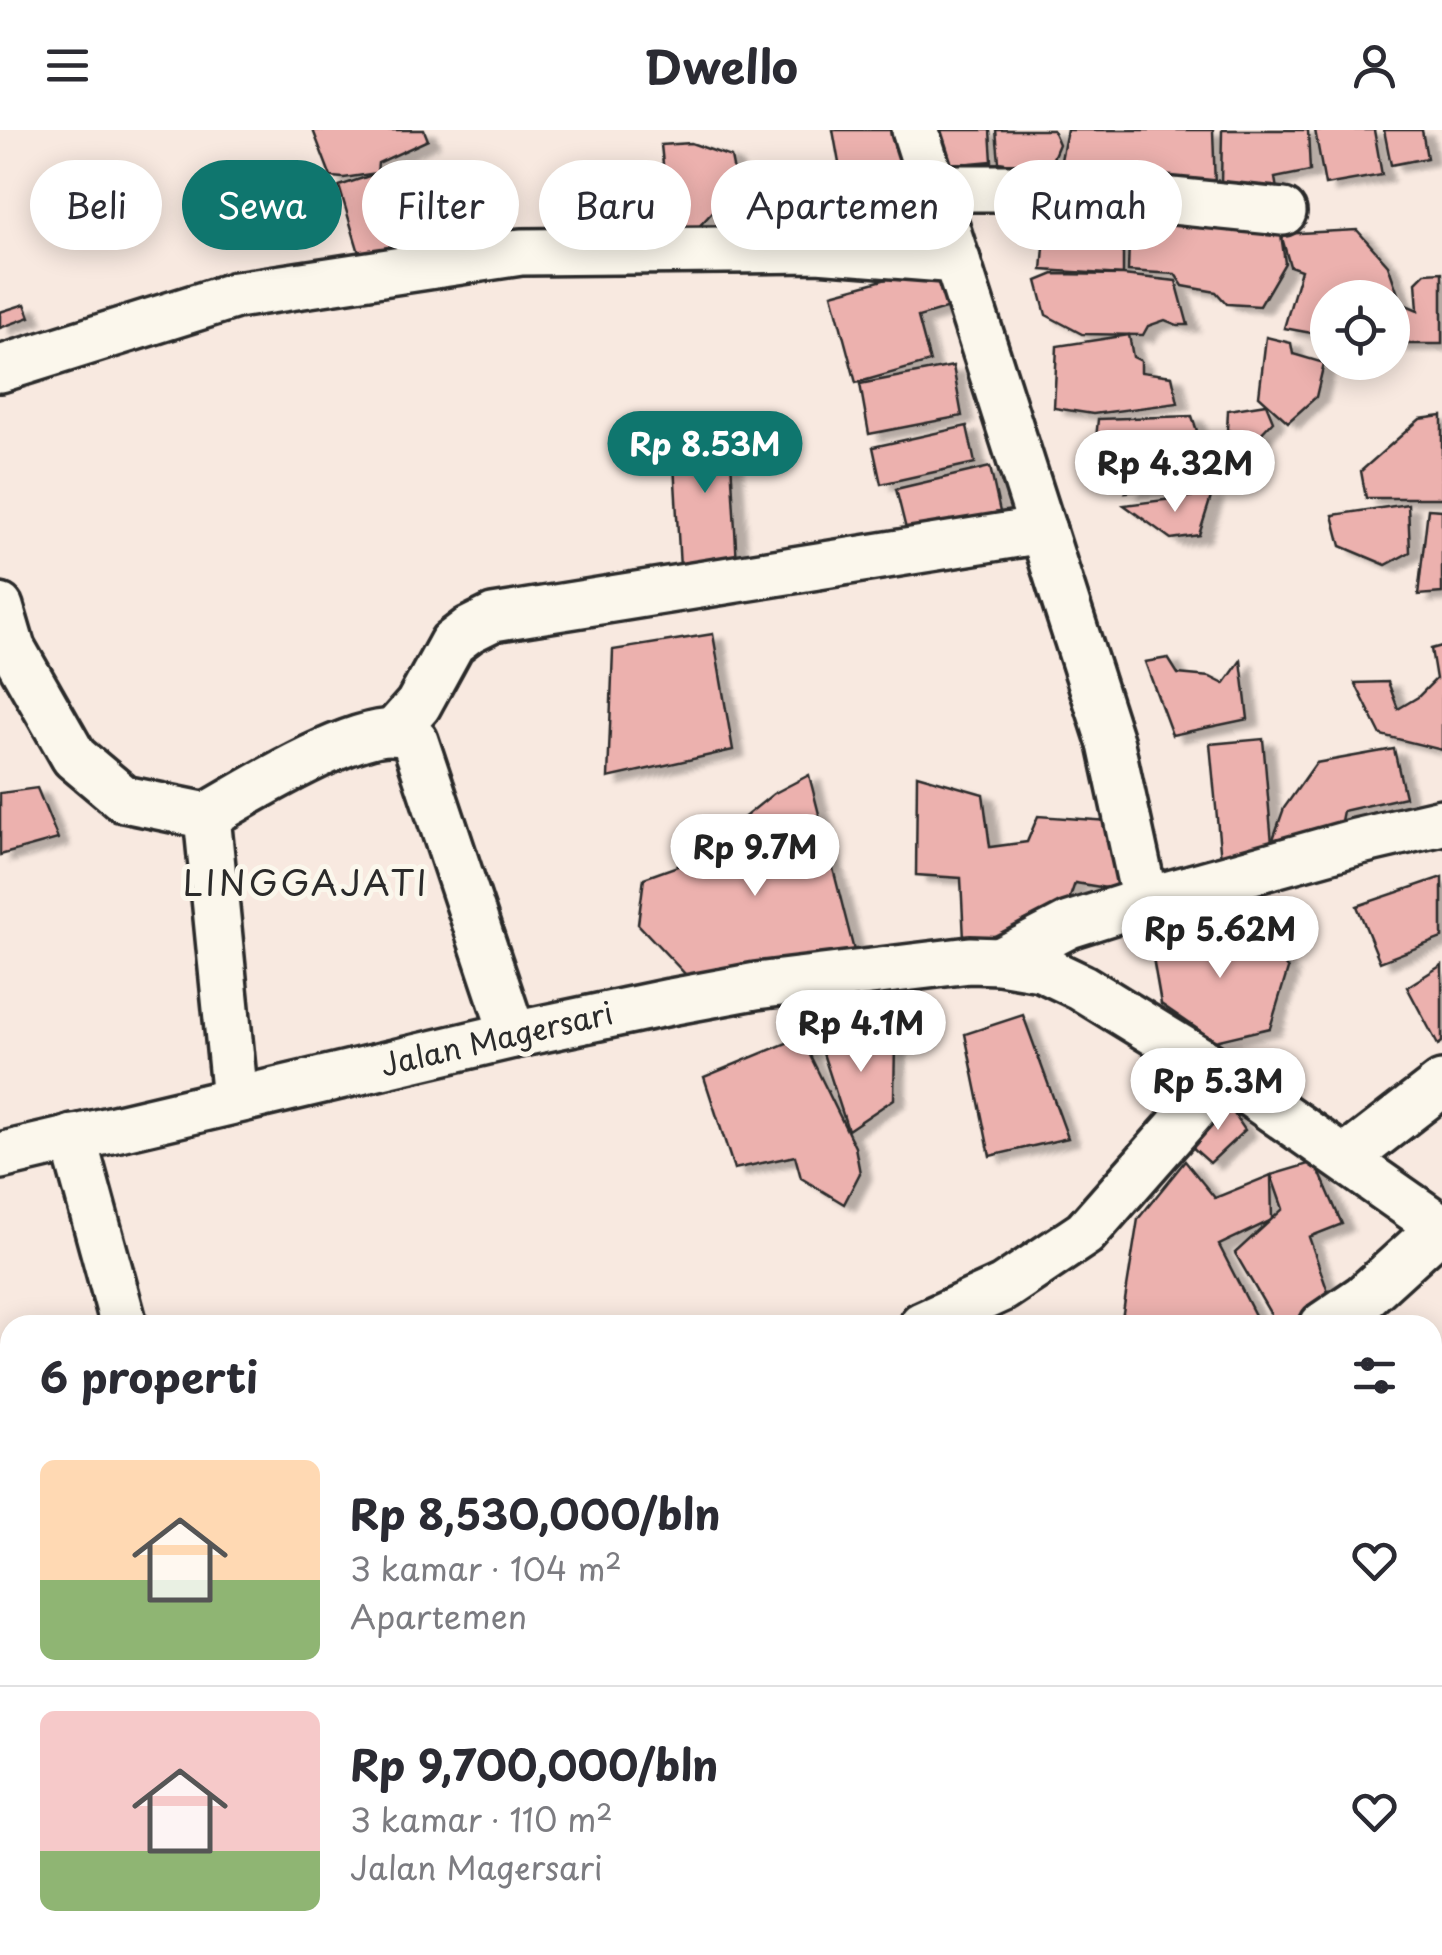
<!DOCTYPE html>
<html lang="id">
<meta charset="utf-8">
<style>
:root{--surface:#fff;--page:#f7f7f7;--text:#2b2b33;--muted:#7c7c81;--line:#e1e1e2;--accent:#0f766e}
body{margin:0;font-family:"Playpen Sans",sans-serif;background:var(--page);color:var(--text);height:100vh;display:flex;flex-direction:column;font-size:38px;white-space:nowrap}
*{box-sizing:border-box;margin:0}
p{font-size:32px;color:var(--muted)}
.icon{flex:none;width:55px;height:55px;fill:none;stroke:currentColor;stroke-width:2;stroke-linecap:round;stroke-linejoin:round}
.map{position:relative;flex:1;overflow:hidden}
.panel{position:absolute;left:0px;top:1185px;width:1442px;height:640px;display:flex;flex-direction:column;background:var(--surface);border-radius:30px 30px 0 0;box-shadow:0 5px 25px #0003}
.panel>*{flex:none}
.banner{position:absolute;left:30px;top:30px;width:1382px;height:90px;display:flex;gap:20px}
.tools{position:absolute;left:1310px;top:150px;display:grid;gap:20px}
.tools a{display:grid;place-items:center;width:100px;height:100px;border-radius:50%;background:var(--surface);box-shadow:0 5px 25px #0003;font-size:50px}
.price{position:absolute;translate:-50% -85px;padding:0 22px;border-radius:35px;background:#fff;color:#222;font-size:32px;line-height:65px;filter:drop-shadow(0 2px 5px #0008)}
.price::after{content:'';position:absolute;left:50%;top:60px;width:30px;height:22px;margin-left:-15px;background:inherit;clip-path:polygon(0 0,100% 0,50% 100%)}
.price.current{background:var(--accent);color:#fff}
ul{padding:0;list-style:none}
li{display:flex;align-items:center;gap:30px;height:250px;padding:0 40px}
li+li{border-top:2px solid var(--line)}
li span{display:grid;place-items:center;flex:none;width:280px;height:200px;border-radius:15px;color:#555}
li>.icon{margin-inline-start:auto}
span .icon{width:120px;height:120px;fill:#fffc;stroke-width:1}
li b{font-size:42px}
h2{display:flex;justify-content:space-between;align-items:center;height:120px;padding:0 40px;font-size:42px}
.chip{padding:0 35px;border-radius:45px;background:var(--surface);box-shadow:0 5px 25px #0003;font-size:35px;line-height:90px}
.chip.current{background:var(--accent);color:#fff}
header{display:flex;justify-content:space-between;align-items:center;height:130px;padding:0 40px;background:var(--surface);font-size:45px;font-weight:700}
.map>svg:first-child{display:block}
.building{fill:#ecb1ae;stroke:#2b2b2b;stroke-width:2.5;filter:url(#shadow)}
.lines{fill:none;stroke-linecap:round;stroke-linejoin:round}
.minor-casing{stroke:#2b2b2b;stroke-width:52}
.minor{stroke:#fbf7ec;stroke-width:45}
.labels{text-anchor:middle;stroke-width:10;stroke-linejoin:round;paint-order:stroke}
.street-label{font-size:30px;fill:#2b2b2b;stroke:#fbf7ec}
.quarter-label{font-size:35px;letter-spacing:2.5px;fill:#2b2b2b;stroke:#fbf7ec}
</style>
<header><svg class="icon" aria-label="menu" viewBox="0 0 24 24"><path d="M4 6h16M4 12h16M4 18h16"/></svg>Dwello<svg class="icon" aria-label="person" viewBox="0 0 24 24"><circle cx="12" cy="8" r="4"/><path d="M4 21q1-7 8-7t8 7"/></svg></header>
<div class="map">
<svg width="1442" height="1825" viewBox="0 0 1442 1825">
<defs>
<filter id="shadow"><feDropShadow dx="11" dy="6" stdDeviation="2.5" flood-color="#0004"/></filter>
</defs>
<rect width="100%" height="100%" fill="#f8e9e0"/>
<filter id="ink" filterUnits="userSpaceOnUse"><feTurbulence type="fractalNoise" baseFrequency=".01" numOctaves="2"/><feDisplacementMap in="SourceGraphic" scale="20" xChannelSelector="R" yChannelSelector="G"/><feConvolveMatrix kernelMatrix="1 2 1 2 8 2 1 2 1" color-interpolation-filters="sRGB"/></filter>
<g filter="url(#ink)">
<g class="building">
<path d="M313 0H424L428 10 378 33 377 43 344 48 331 47Z"/>
<path d="M833 0H901L908 45 842 50Z"/>
<path d="M937 0H990L992 31 938 36Z"/>
<path d="M996 0H1053L1059 14 1048 40 999 32Z"/>
<path d="M1067 0H1213L1215 57 1090 43 1061 30Z"/>
<path d="M1222 0H1308L1310 41 1275 48 1279 70 1221 54Z"/>
<path d="M1315 0H1374L1382 45 1325 55Z"/>
<path d="M1384 0H1422L1427 28 1391 35Z"/>
<path d="M691 13 731 27 735 47 798 43 806 84 832 77 840 111 754 108 747 73 733 83 721 73 690 106 646 74 639 42 663 34 661 15Z"/>
<path d="M399 36 405 105 363 136 339 56Z"/>
<path d="M1123 79V145L1042 140 1047 83Z"/>
<path d="M1130 80 1281 104 1285 133 1260 176 1227 174 1216 162 1183 156 1175 144 1128 141Z"/>
<path d="M1357 100 1388 135 1401 173 1418 180 1416 152 1425 143 1442 142V214H1395L1392 207V168H1328V189L1319 191 1317 204 1284 198 1301 140 1290 136 1281 104Z"/>
<path d="M938 135 949 178 918 187 930 232 856 253 832 164Z"/>
<path d="M1054 144 1123 145 1176 151 1188 195H1177L1165 190 1148 196 1143 205 1082 204 1046 185 1037 151Z"/>
<path d="M25 174 30 187 0 198V182Z"/>
<path d="M1129 205 1133 227 1141 231V242L1172 246 1178 273 1093 284 1054 278 1057 216Z"/>
<path d="M1266 207 1291 213 1293 224 1324 233 1316 267 1288 292 1259 266Z"/>
<path d="M953 236 962 286 869 304 860 254Z"/>
<path d="M1266 274 1273 291 1256 309 1227 300 1228 280Z"/>
<path d="M1192 286 1208 334 1200 355 1126 362 1138 340 1093 339 1098 289Z"/>
<path d="M1442 286V368H1366L1361 341 1420 289Z"/>
<path d="M729 295 737 434 680 438 672 299Z"/>
<path d="M967 296 975 333 881 354 873 317Z"/>
<path d="M990 337 1000 382 907 403 896 359Z"/>
<path d="M1212 364 1199 405 1171 409 1124 375Z"/>
<path d="M1408 374 1410 422 1386 435 1341 416 1333 385Z"/>
<path d="M1428 379 1442 380V463L1418 465Z"/>
<path d="M713 504 733 620 608 648 613 520Z"/>
<path d="M1442 516V620L1381 605 1355 553 1388 552 1398 579 1418 567 1436 549 1431 519Z"/>
<path d="M1168 528 1178 544 1210 547 1224 554 1241 530 1248 589 1172 605 1145 532Z"/>
<path d="M1263 609 1273 725 1221 730 1210 614Z"/>
<path d="M1394 619 1405 667 1343 681 1339 701 1272 712 1284 678 1316 633Z"/>
<path d="M809 645 860 844 688 847 638 794 644 748 689 732 773 664Z"/>
<path d="M917 645 983 664 990 717 1027 712 1038 686 1109 691 1119 760 1075 753 1067 776 995 815 964 810 961 748 916 745Z"/>
<path d="M37 658 58 709 0 725V663Z"/>
<path d="M1442 747V808L1380 832 1357 776Z"/>
<path d="M1257 799 1288 839 1270 898 1215 911 1161 874 1150 811Z"/>
<path d="M1442 835V912L1438 915 1407 857Z"/>
<path d="M1023 885 1068 1008 990 1026 965 904Z"/>
<path d="M801 907 855 1017 860 1043 844 1074 801 1048 795 1026 734 1039 704 947Z"/>
<path d="M818 908 895 911 894 969 848 1000Z"/>
<path d="M1224 969 1245 1000 1210 1033 1191 1016Z"/>
<path d="M1185 1031 1215 1068 1271 1045 1272 1090 1219 1115 1260 1195H1121L1138 1089Z"/>
<path d="M1315 1032 1342 1094 1309 1107 1329 1165 1289 1195H1277L1235 1123 1283 1079 1271 1045Z"/>
</g>
<g class="lines">
<g class="minor-casing">
<g id="minor">
<path d="M915 0 1111 614 1145 771"/>
<path d="M934 58H1043L1283 82"/>
<path d="M0 239 236 165 521 122 817 119 957 130"/>
<path d="M0 477 12 518 74 627 124 669 207 686 235 970"/>
<path d="M394 602 418 575 452 513 469 500 493 488 1043 400"/>
<path d="M207 686C246 663 358 594 401 603 408 605 409 606 415 611L513 905"/>
<path d="M1000 831 1069 795 1145 771 1356 712 1442 692"/>
<path d="M73 1008 124 1195"/>
<path d="M0 1026 513 905 670 872 756 856 970 830 1000 831 1041 838 1081 857 1224 945 1442 1098"/>
<path d="M1345 1029 1442 954"/>
<path d="M922 1195 1003 1158 1085 1103 1224 945"/>
<path d="M1323 1195 1364 1167 1441 1097"/>
<path d="M0 1695 10 1687"/>
<path d="M64 1825 80 1815"/>
</g>
</g>
<use href="#minor" class="minor"/>
</g>
</g>
<g class="labels">
<g class="street-label">
<text transform="translate(497 910) rotate(-13)" y="10">Jalan Magersari</text>
</g>
<g class="quarter-label">
<text x="306" y="766">LINGGAJATI</text>
</g>
</g>
</svg>
<div class="tools">
<a><svg class="icon" aria-label="locate" viewBox="0 0 24 24"><circle cx="12" cy="12" r="6"/><path d="M12 2v4M12 18v4M2 12h4M18 12h4"/></svg></a>
</div>
<b class="price current" style="left:705px;top:366px">Rp 8.53M</b>
<b class="price" style="left:1175px;top:385px">Rp 4.32M</b>
<b class="price" style="left:755px;top:769px">Rp 9.7M</b>
<b class="price" style="left:1220px;top:851px">Rp 5.62M</b>
<b class="price" style="left:861px;top:945px">Rp 4.1M</b>
<b class="price" style="left:1218px;top:1003px">Rp 5.3M</b>
<div class="banner">
<a class="chip">Beli</a>
<a class="chip current">Sewa</a>
<a class="chip">Filter</a>
<a class="chip">Baru</a>
<a class="chip">Apartemen</a>
<a class="chip">Rumah</a>
</div>
<section class="panel">
<h2>6 properti<svg class="icon" aria-label="filters" viewBox="0 0 24 24"><path d="M4 7h16M4 17h16"/><circle cx="9" cy="7" r="2"/><circle cx="15" cy="17" r="2"/></svg></h2>
<ul>
<li><span style="background:linear-gradient(#ffd9b3 60%,#8fb573 0)"><svg class="icon" aria-label="home" viewBox="0 0 24 24"><path d="M3 11l9-7 9 7M6 9v11h12V9"/></svg></span><div><b>Rp 8,530,000/bln</b><p>3 kamar · 104 m²</p><p>Apartemen</p></div><svg class="icon" aria-label="heart" viewBox="0 0 24 24"><path d="M12 20l-8-8c-3-5 5-10 8-4 3-6 11-1 8 4z"/></svg></li>
<li><span style="background:linear-gradient(#f6c9c9 70%,#8fb573 0)"><svg class="icon" aria-label="home" viewBox="0 0 24 24"><path d="M3 11l9-7 9 7M6 9v11h12V9"/></svg></span><div><b>Rp 9,700,000/bln</b><p>3 kamar · 110 m²</p><p>Jalan Magersari</p></div><svg class="icon" aria-label="heart" viewBox="0 0 24 24"><path d="M12 20l-8-8c-3-5 5-10 8-4 3-6 11-1 8 4z"/></svg></li>
</ul>
</section>
</div>
